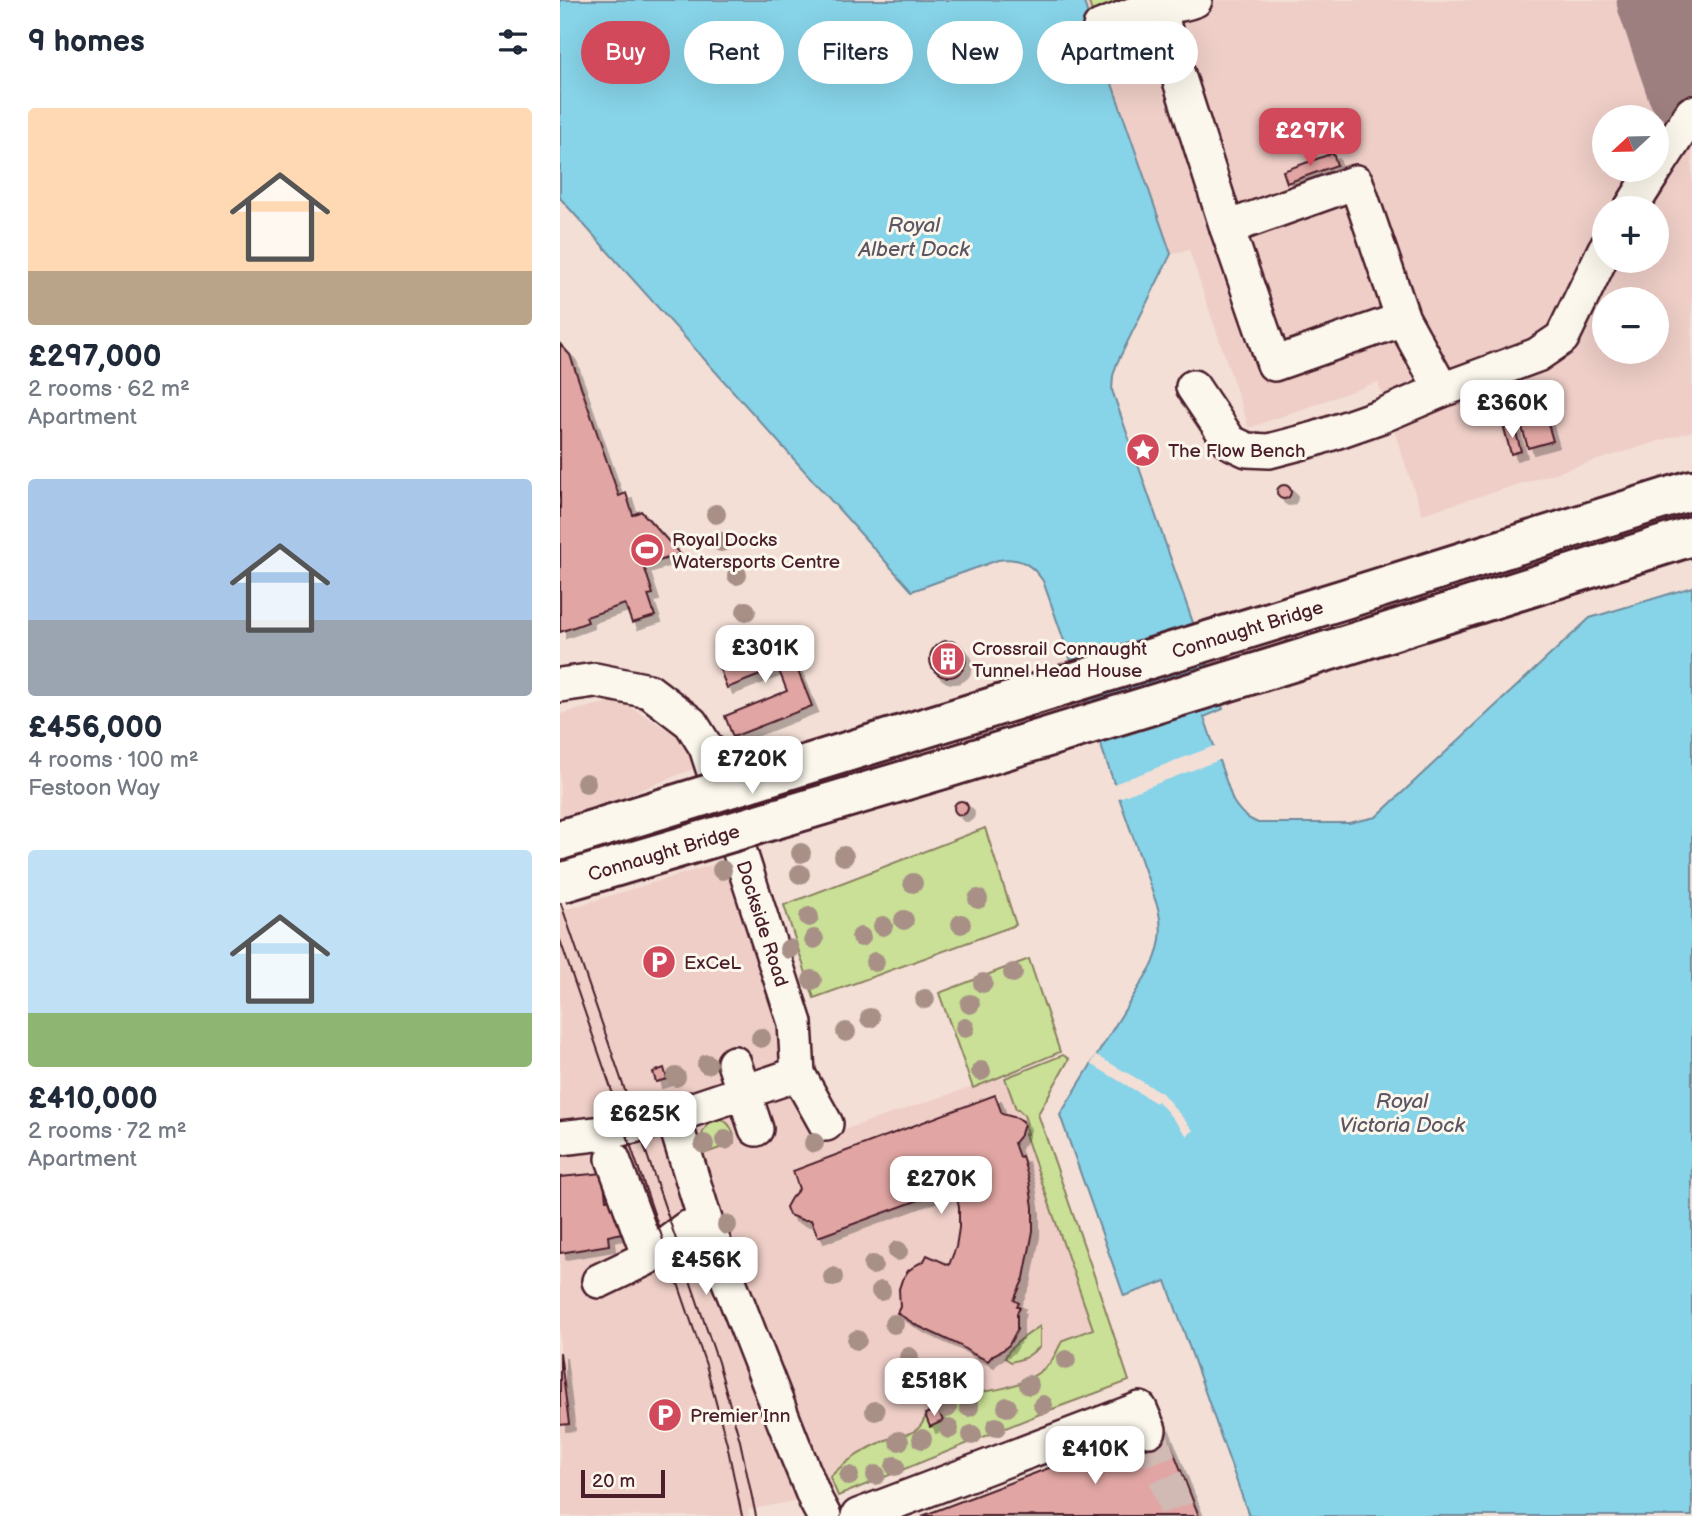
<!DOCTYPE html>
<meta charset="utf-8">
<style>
:root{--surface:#fff;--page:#f6f6f7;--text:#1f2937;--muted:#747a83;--accent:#d1495b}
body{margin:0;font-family:"Balsamiq Sans",sans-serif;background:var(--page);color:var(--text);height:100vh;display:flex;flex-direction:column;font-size:26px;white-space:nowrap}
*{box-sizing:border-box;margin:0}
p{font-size:23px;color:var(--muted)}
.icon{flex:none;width:38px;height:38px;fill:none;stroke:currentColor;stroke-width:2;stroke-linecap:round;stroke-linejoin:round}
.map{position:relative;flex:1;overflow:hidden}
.sheet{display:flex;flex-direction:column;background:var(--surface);width:560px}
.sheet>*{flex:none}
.hud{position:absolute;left:21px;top:21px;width:665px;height:63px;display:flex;gap:14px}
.needle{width:46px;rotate:248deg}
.buttons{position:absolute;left:1032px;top:105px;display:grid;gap:14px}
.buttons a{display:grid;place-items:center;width:77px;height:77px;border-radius:50%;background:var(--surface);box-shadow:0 7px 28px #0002;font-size:35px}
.scale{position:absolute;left:21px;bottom:18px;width:84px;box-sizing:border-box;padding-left:7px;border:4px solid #4a1f2b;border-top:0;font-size:19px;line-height:24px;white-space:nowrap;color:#4a1f2b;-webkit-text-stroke:5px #fbf7ec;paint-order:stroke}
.price{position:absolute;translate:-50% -60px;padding:0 16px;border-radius:14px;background:#fff;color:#222;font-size:23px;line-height:46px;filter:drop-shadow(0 2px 4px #0008)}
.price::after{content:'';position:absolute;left:50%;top:42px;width:21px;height:16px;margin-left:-10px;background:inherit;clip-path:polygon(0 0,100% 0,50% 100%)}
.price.selected{background:var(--accent);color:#fff}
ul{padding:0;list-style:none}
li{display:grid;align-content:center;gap:14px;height:371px;padding:0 28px}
li span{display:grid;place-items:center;height:217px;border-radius:7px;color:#555}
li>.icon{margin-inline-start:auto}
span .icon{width:126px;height:126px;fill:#fffc;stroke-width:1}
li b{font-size:30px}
h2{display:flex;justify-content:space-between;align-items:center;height:84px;padding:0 28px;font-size:30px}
.pill{padding:0 24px;border-radius:32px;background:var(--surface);box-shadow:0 7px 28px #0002;font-size:24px;line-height:63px}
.pill.selected{background:var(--accent);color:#fff}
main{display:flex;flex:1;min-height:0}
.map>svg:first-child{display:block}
.built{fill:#eecec7;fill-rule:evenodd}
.green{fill:#c9e096;stroke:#8a8060;stroke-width:2}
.water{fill:#87d3e8;stroke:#6f8b9c;stroke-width:2}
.pier{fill:#f3dfd6}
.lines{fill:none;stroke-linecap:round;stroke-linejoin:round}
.taxiway{stroke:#9e7f80;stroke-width:75}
.building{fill:#e1a6a3;stroke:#4a1f2b;stroke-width:2;filter:url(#shadow)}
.minor-tunnel{stroke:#d1b9b4;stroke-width:33;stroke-dasharray:33 17;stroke-linecap:butt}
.minor-casing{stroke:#4a1f2b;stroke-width:38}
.major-casing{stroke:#4a1f2b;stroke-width:44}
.minor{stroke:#fbf7ec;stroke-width:33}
.major{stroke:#fbf7ec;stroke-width:38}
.tram{stroke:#4a1f2b;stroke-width:2}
.major-bridge-casing{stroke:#4a1f2b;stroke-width:44;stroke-linecap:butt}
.major-bridge{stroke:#fbf7ec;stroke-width:38}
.tree{fill:#a89087}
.labels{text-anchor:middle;stroke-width:6;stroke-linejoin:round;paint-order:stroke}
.poi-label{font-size:19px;fill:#4a1f2b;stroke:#fbf7ec;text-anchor:start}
.street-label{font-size:19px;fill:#4a1f2b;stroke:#fbf7ec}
.water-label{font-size:21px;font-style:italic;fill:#5c5564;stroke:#fbf7ec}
</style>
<main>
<section class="sheet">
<h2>9 homes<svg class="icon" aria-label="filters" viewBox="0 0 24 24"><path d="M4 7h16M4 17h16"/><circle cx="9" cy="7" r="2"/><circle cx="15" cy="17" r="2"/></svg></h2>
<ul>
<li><span style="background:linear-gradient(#ffd9b3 75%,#b9a48a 0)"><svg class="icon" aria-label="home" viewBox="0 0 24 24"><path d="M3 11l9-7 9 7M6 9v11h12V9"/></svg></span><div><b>£297,000</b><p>2 rooms · 62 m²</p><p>Apartment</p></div></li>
<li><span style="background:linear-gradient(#a9c7e8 65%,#9aa5b1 0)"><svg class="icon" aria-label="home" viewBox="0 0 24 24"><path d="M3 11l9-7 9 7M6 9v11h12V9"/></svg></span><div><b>£456,000</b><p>4 rooms · 100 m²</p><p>Festoon Way</p></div></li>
<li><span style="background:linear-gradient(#bfe0f5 75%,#8fb573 0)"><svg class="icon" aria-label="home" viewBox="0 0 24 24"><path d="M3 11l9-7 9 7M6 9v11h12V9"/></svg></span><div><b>£410,000</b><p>2 rooms · 72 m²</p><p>Apartment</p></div></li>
</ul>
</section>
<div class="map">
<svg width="1132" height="1516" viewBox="0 0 1132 1516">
<defs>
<filter id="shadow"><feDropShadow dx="6" dy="6" stdDeviation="0" flood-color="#0004"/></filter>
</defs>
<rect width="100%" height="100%" fill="#f3dfd6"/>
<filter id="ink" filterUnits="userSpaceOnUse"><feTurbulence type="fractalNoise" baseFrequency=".0143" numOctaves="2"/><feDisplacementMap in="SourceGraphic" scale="14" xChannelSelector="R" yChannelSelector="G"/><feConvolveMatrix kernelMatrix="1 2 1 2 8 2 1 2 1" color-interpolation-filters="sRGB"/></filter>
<g filter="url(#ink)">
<g class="built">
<path d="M523 0H1132V431L862 514 818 382 689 428 629 250 611 254ZM1045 117H1097V170H1045ZM1045 208H1097V261H1045ZM1045 299H1097V352H1045Z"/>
<path d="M58 700 129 742 133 769 35 808 0 816V714Z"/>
<path d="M168 860 213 1013 256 1139 441 1077 473 1119 538 1335 514 1366 279 1487 229 1502 188 1510 189 1516H0V911Z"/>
</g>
<g class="green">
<path d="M528 0H572L534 17Z"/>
<path d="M425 828 456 925 254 998 224 905Z"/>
<path d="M469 959 500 1052 413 1088 379 993Z"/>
<path d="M503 1055 509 1059 478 1114 531 1266 569 1381 490 1410 278 1496 270 1477C286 1460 309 1447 331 1438 341 1435 354 1435 361 1425 365 1420 371 1403 376 1396 415 1392 459 1394 489 1364 495 1358 498 1347 503 1340L533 1329 465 1134H467L465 1125 467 1124 464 1115 458 1109H456L445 1078Z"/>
<path d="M157 1117C169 1121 175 1131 174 1143L140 1155C139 1139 142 1125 157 1117Z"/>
<path d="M480 1326V1347L465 1358 451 1362 445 1358C449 1346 470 1333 480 1326Z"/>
</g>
<path class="water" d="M0 0H523L611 254 557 363 553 376 552 390 663 709 644 717 673 801C680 812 686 818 698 823H789L816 817 1030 618 1132 587V1516H689L606 1281 564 1296 500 1115 593 964C601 944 603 929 598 908L483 581C472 564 459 557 438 560L352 591 0 198Z"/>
<g class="pier">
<path d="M657 745 662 759 556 799 551 785Z"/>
<path d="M536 1055 602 1093 633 1130 627 1136 598 1101 596 1103 531 1064Z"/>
</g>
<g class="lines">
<path class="taxiway" d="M1094 0 1124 88"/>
</g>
<g class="building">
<path d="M773 153 777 165 727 183 723 171Z"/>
<path d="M0 344 10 355 59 496 66 493 73 515 81 511 120 554 84 566 93 594 88 595 95 616 72 623 65 604 26 617 28 622 0 632Z"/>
<path d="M984 410 993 441 968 448 959 417Z"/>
<path d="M954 426 961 451 951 454 944 428Z"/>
<circle cx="724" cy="492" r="7"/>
<path d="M224 636 252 706 173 737 165 716 227 691 218 668 167 688 157 662Z"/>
<circle cx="388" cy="659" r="18"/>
<circle cx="401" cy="808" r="7"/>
<path d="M104 1068 107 1079 96 1082 93 1072Z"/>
<path d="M435 1095 442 1114 457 1118 463 1121 464 1124 461 1134 454 1143 459 1157 462 1156 469 1180 473 1207V1231L464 1278 454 1300 459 1303 457 1306 460 1308 457 1313V1330L449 1345 443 1350 433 1355 428 1361 411 1353 399 1345 358 1326 337 1313 340 1307 339 1289 342 1280 348 1271 356 1265 364 1261 367 1255 389 1265 396 1247 399 1228V1207L394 1187 258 1237 251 1220H242L229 1215 226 1207 231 1198 239 1189 233 1171Z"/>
<path d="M43 1173 46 1200 59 1199 62 1233 48 1236 49 1245 0 1253V1177Z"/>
<path d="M0 1352 9 1424 0 1425Z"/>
<path d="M378 1409 383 1421 370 1427 365 1414Z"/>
<path d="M603 1425 639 1516H362L589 1430Z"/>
</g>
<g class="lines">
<path class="minor-tunnel" d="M589 1430 619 1516"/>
<g class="minor-casing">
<g id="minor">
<path d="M600 0C610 8 624 4 635 0"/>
<path d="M540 27 603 3V21L607 40 667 228"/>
<path d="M1097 167 1132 113"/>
<path d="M1071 208 1095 170"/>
<path d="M843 319 714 364 667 228 796 182 843 319 882 390 977 355 1002 338 1045 249"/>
<path d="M633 387 670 442 687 450 709 451 755 439 821 416 882 390"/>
<path id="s1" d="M0 685 35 680 89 691 131 723 146 747 235 1023 238 1074 113 1116 45 1133 0 1138"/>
<path d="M174 1063 196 1129"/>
<path d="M238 1074 266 1124"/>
<path d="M113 1116 146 1223 238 1457 256 1501 264 1516"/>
<path d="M53 1159 89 1257"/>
<path d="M39 1281 85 1259 127 1228 146 1223"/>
<path d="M298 1516 580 1409 589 1430"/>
</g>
</g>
<g class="major-casing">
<g id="major">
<path d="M791 597 1132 490"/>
<path d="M803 640 1132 536"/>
</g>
</g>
<use href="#minor" class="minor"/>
<use href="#major" class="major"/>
<g class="tram">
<path d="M0 901 158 1362 180 1441 196 1516"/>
<path d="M0 940 146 1365 167 1444 182 1516"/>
</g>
<g class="major-bridge-casing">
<g id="major-bridge">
<path id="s2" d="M0 840 791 597"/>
<path id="s3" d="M0 883 380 770 803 640"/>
</g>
</g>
<use href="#major-bridge" class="major-bridge"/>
</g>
<g class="tree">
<circle cx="156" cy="514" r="10"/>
<circle cx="161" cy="542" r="10"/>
<circle cx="177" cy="575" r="10"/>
<circle cx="186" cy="611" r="10"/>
<circle cx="26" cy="783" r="10"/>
<circle cx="241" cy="853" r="10"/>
<circle cx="284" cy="856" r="10"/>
<circle cx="162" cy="870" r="10"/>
<circle cx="240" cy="874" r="10"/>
<circle cx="353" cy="883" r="10"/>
<circle cx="418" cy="899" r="10"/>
<circle cx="249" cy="917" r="10"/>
<circle cx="344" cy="920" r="10"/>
<circle cx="401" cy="924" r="10"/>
<circle cx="323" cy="926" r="10"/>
<circle cx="301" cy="937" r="10"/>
<circle cx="254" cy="939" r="10"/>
<circle cx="229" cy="949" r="10"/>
<circle cx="315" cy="962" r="10"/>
<circle cx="453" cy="973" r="10"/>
<circle cx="252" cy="980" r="10"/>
<circle cx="423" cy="983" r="10"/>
<circle cx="365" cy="999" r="10"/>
<circle cx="410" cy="1004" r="10"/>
<circle cx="310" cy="1018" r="10"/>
<circle cx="405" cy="1028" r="10"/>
<circle cx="286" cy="1032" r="10"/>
<circle cx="201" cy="1038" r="10"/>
<circle cx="147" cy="1064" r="10"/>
<circle cx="421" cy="1071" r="10"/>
<circle cx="116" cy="1077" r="10"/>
<circle cx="165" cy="1140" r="10"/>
<circle cx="254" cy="1143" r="10"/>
<circle cx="144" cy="1144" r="10"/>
<circle cx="167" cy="1225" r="10"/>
<circle cx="338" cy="1251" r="10"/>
<circle cx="181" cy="1261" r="10"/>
<circle cx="313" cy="1265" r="10"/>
<circle cx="273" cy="1277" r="10"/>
<circle cx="321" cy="1291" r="10"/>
<circle cx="334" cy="1324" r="10"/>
<circle cx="297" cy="1340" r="10"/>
<circle cx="349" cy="1357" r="10"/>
<circle cx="506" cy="1360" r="10"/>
<circle cx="469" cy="1385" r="10"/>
<circle cx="483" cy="1405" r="10"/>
<circle cx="409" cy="1407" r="10"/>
<circle cx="447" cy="1407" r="10"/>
<circle cx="387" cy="1408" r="10"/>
<circle cx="315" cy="1411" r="10"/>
<circle cx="436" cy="1427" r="10"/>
<circle cx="389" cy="1429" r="10"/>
<circle cx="412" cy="1435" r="10"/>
<circle cx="362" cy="1439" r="10"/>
<circle cx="339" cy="1441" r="10"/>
<circle cx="335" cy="1466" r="10"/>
<circle cx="316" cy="1475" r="10"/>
<circle cx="289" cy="1476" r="10"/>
</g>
</g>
<defs>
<g id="sight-disc" transform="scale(1.75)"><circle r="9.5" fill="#d1495b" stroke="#fbf7ec"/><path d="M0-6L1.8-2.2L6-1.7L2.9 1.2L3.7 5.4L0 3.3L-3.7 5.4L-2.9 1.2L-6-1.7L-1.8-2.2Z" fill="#fff"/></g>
<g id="stadium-disc" transform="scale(1.75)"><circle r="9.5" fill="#d1495b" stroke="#fbf7ec"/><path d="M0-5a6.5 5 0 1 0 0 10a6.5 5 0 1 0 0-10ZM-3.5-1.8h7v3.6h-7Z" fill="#fff"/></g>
<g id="building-disc" transform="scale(1.75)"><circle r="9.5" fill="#d1495b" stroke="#fbf7ec"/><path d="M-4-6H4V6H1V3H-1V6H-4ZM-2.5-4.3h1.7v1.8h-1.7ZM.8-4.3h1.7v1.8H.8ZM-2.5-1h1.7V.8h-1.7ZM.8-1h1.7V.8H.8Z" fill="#fff"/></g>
<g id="parking-disc" transform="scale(1.75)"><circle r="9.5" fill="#d1495b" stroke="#fbf7ec"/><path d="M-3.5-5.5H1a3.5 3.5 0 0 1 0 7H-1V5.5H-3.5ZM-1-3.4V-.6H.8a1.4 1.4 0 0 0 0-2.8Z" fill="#fff"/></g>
</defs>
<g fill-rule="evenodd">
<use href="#sight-disc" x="583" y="450"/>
<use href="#stadium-disc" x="87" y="550"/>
<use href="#building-disc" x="388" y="659"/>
<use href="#parking-disc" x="99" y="962"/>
<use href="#parking-disc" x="105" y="1415"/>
</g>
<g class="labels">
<g class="poi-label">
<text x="608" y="457">The Flow Bench</text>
<text x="112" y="546">Royal Docks<tspan x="112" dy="22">Watersports Centre</tspan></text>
<text x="412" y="655">Crossrail Connaught<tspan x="412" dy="22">Tunnel Head House</tspan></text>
<text x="124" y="969">ExCeL</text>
<text x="130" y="1422">Premier Inn</text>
</g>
<g class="street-label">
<text dy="7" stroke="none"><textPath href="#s2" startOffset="719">Connaught Bridge</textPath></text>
<text dy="7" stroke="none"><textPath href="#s3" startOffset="108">Connaught Bridge</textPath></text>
<text dy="7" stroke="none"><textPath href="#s1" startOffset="357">Dockside Road</textPath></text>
</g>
<g class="water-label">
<text x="354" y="232">Royal<tspan x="354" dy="24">Albert Dock</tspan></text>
<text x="842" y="1108">Royal<tspan x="842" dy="24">Victoria Dock</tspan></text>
</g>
</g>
</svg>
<div class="buttons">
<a><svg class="needle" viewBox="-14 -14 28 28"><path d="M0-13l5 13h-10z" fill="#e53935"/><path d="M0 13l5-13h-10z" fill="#747a83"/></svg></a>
<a>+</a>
<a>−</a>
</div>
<div class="scale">20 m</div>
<b class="price selected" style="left:750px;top:168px">£297K</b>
<b class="price" style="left:952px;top:440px">£360K</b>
<b class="price" style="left:205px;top:685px">£301K</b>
<b class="price" style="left:192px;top:796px">£720K</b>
<b class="price" style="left:85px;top:1151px">£625K</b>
<b class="price" style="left:381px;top:1216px">£270K</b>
<b class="price" style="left:146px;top:1297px">£456K</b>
<b class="price" style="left:374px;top:1418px">£518K</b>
<b class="price" style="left:535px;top:1486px">£410K</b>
<div class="hud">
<a class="pill selected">Buy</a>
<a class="pill">Rent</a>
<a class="pill">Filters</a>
<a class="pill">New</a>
<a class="pill">Apartment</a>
</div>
</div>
</main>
